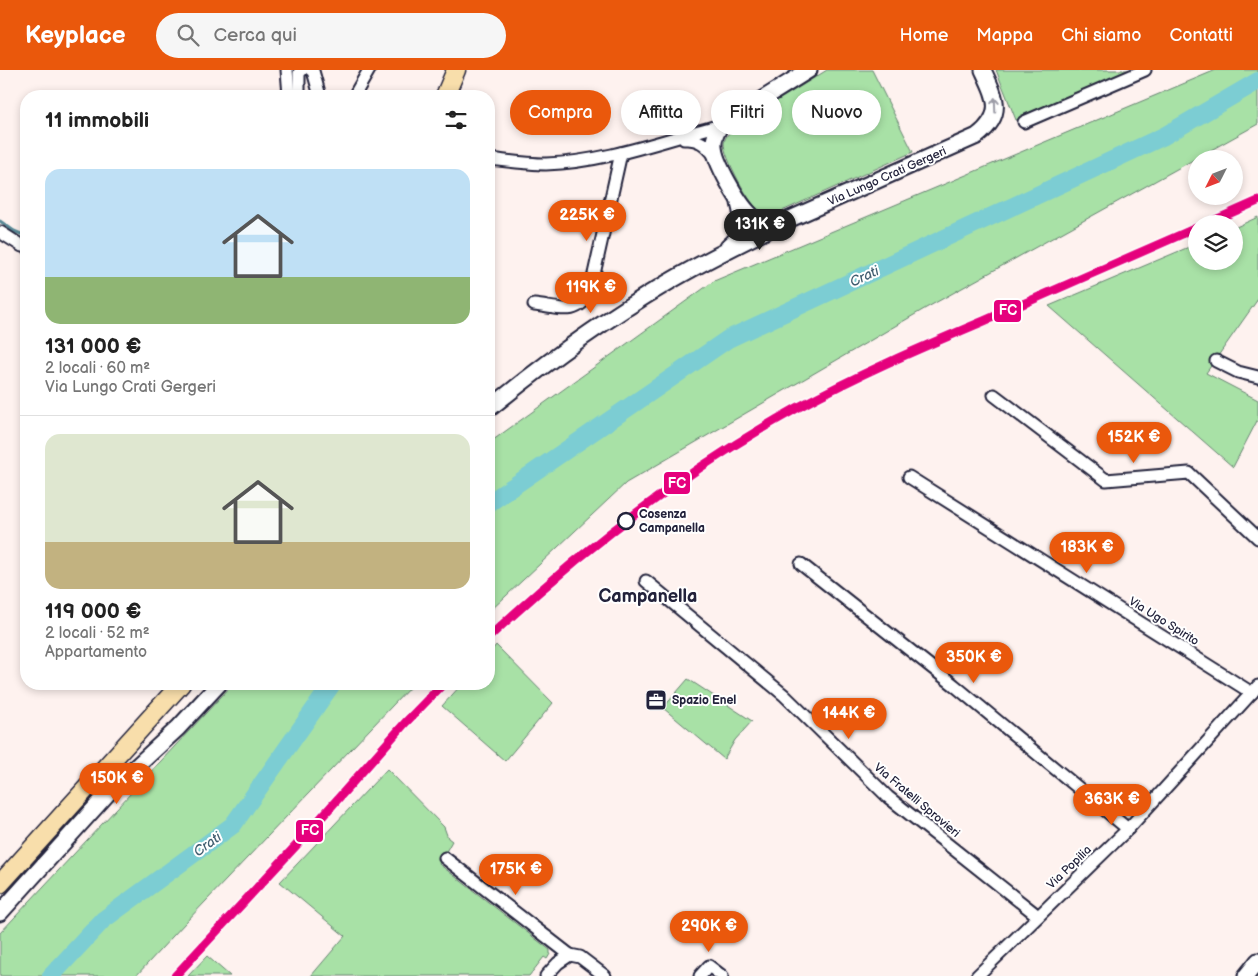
<!DOCTYPE html>
<html lang="it">
<meta charset="utf-8">
<style>
:root{--surface:#fff;--page:#f6f6f6;--text:#222;--muted:#767676;--line:#e0e0e0;--accent:#ea580c}
body{margin:0;font-family:"Balsamiq Sans",sans-serif;background:var(--page);color:var(--text);height:100vh;display:flex;flex-direction:column;font-size:19px;white-space:nowrap}
*{box-sizing:border-box;margin:0}
p{font-size:16px;color:var(--muted)}
.icon{flex:none;width:28px;height:28px;fill:none;stroke:currentColor;stroke-width:2;stroke-linecap:round;stroke-linejoin:round}
.map{position:relative;flex:1;overflow:hidden}
.side{position:absolute;left:20px;top:20px;width:475px;height:600px;display:flex;flex-direction:column;background:var(--surface);border-radius:20px;box-shadow:0 2px 8px #0003}
.side>*{flex:none}
.guide{position:absolute;left:510px;top:20px;width:475px;height:45px;display:flex;gap:10px}
.needle{width:32px;rotate:228deg}
.controls{position:absolute;left:1188px;top:80px;display:grid;gap:10px}
.controls a{display:grid;place-items:center;width:55px;height:55px;border-radius:50%;background:var(--surface);box-shadow:0 2px 8px #0003;font-size:25px}
.price{position:absolute;translate:-50% -42px;padding:0 11px;border-radius:18px;background:var(--accent);color:#fff;font-size:16px;line-height:32px;filter:drop-shadow(0 1px 2px #0008)}
.price::after{content:'';position:absolute;left:50%;top:30px;width:15px;height:11px;margin-left:-8px;background:inherit;clip-path:polygon(0 0,100% 0,50% 100%)}
.price.selected{background:#222;color:#fff}
ul{padding:0;list-style:none}
li{display:grid;align-content:center;gap:10px;height:265px;padding:0 25px}
li+li{border-top:1px solid var(--line)}
li span{display:grid;place-items:center;height:155px;border-radius:15px;color:#555}
li>.icon{margin-inline-start:auto}
span .icon{width:90px;height:90px;fill:#fffc;stroke-width:1}
li b{font-size:21px}
h2{display:flex;justify-content:space-between;align-items:center;height:60px;padding:0 25px;font-size:21px}
.pill{padding:0 18px;border-radius:22px;background:var(--surface);box-shadow:0 2px 8px #0003;font-size:18px;line-height:45px}
.pill.selected{background:var(--accent);color:#fff}
header{display:flex;align-items:center;gap:30px;box-sizing:border-box;height:70px;padding:0 25px;background:var(--accent);color:#fff}
header strong{font-size:24px}
nav{display:flex;gap:28px;margin-inline-start:auto;font-size:18px}
.search{width:350px;height:45px;background:var(--page);display:flex;align-items:center;gap:12px;box-sizing:border-box;padding:0 18px;border-radius:28px;color:var(--muted);font-size:19px}
.map>svg:first-child{display:block}
.green{fill:#a8e1a6;stroke:#658270}
.lines{fill:none;stroke-linecap:round;stroke-linejoin:round}
.stream{stroke:#588996;stroke-width:3}
.river{stroke:#7ccdd3;stroke-width:18}
.street-casing{stroke:#22223b;stroke-width:15}
.secondary-casing{stroke:#22223b;stroke-width:19}
.primary-casing{stroke:#22223b;stroke-width:21}
.street{stroke:#fff;stroke-width:11}
.secondary{stroke:#fff;stroke-width:15}
.primary{stroke:#f8deab;stroke-width:18}
.rail-1-casing{stroke:#fff;stroke-width:12}
.rail-1{stroke:#e5007d;stroke-width:9}
.oneway{stroke:#9c9ca7}
.stop-dot{fill:#fff;stroke:#22223b;stroke-width:2.5}
.labels{text-anchor:middle;stroke-width:4;stroke-linejoin:round;paint-order:stroke}
.street-label{font-size:12px;fill:#22223b;stroke:#fff}
.stop-label{font-size:12px;font-weight:bold;fill:#22223b;stroke:#fff;text-anchor:start}
.poi-label{font-size:12px;font-weight:bold;fill:#22223b;stroke:#fff;text-anchor:start}
.water-label{font-size:14px;font-style:italic;fill:#425e70;stroke:#fff}
.district-label{font-size:18px;font-weight:bold;fill:#22223b;stroke:#fff}
.line-badge{stroke:#fff;stroke-width:2}
.badge-label{font-size:14px;text-anchor:middle;font-weight:bold;fill:#fff}
</style>
<header>
<strong>Keyplace</strong>
<div class="search"><svg class="icon" aria-label="search" viewBox="0 0 24 24"><circle cx="10" cy="10" r="6"/><path d="M15 15l6 6"/></svg>Cerca qui</div>
<nav><a>Home</a><a>Mappa</a><a>Chi siamo</a><a>Contatti</a></nav>
</header>
<div class="map">
<svg width="1258" height="906" viewBox="0 0 1258 906">
<rect width="100%" height="100%" fill="#fef2ef"/>
<filter id="ink" filterUnits="userSpaceOnUse"><feTurbulence type="fractalNoise" baseFrequency=".02" numOctaves="2"/><feDisplacementMap in="SourceGraphic" scale="10" xChannelSelector="R" yChannelSelector="G"/><feConvolveMatrix kernelMatrix="1 2 1 2 8 2 1 2 1" color-interpolation-filters="sRGB"/></filter>
<g filter="url(#ink)">
<g class="green">
<path d="M827 0H872L913 82 782 141C776 143 769 145 763 143 751 139 723 85 724 73 725 66 730 62 735 57Z"/>
<path d="M996 0H1129L1016 50Z"/>
<path d="M1216 0H1258V54L926 238 626 413 489 542V373L714 211Z"/>
<path d="M1258 147V229L1206 303 1258 330V349L1233 397 1049 236 1196 174V191H1234V158Z"/>
<path d="M496 575 553 633 505 691 442 636 462 614H489V584Z"/>
<path d="M688 609 752 651 735 670 724 689 663 638Z"/>
<path d="M233 614H413L185 853 136 906H0V863Z"/>
<path d="M387 699 444 757 448 768 452 771 439 794 550 880V884L547 889 544 887 529 906H311L345 866 280 812Z"/>
<path d="M207 886 230 906H188Z"/>
</g>
<g class="lines">
<path class="stream" d="M0 151 14 161 26 166"/>
<g class="river">
<path d="M489 433 728 269 1164 66 1258 11"/>
<path d="M51 906 103 850 233 755 332 614"/>
</g>
<g class="street-casing">
<g id="street">
<path d="M287 0 289 26"/>
<path d="M311 0 313 1 320 26"/>
<path d="M299 26V3L302 0"/>
<path d="M354 26 369 0"/>
<path d="M1024 52 1145 0"/>
<path d="M684 69C699 68 706 75 715 86"/>
<path d="M489 89C508 91 527 94 546 94 607 92 663 70 721 55"/>
<path d="M0 162 22 176 26 177"/>
<path d="M534 235C557 237 577 248 590 222L621 83"/>
<path d="M1216 291 1238 302 1258 307"/>
<path d="M994 325 1106 410 1189 403 1258 468"/>
<path d="M909 407 1252 623"/>
<path d="M801 494 954 615 1128 759"/>
<path d="M646 511 784 625 888 727 1038 846"/>
<path d="M445 788 570 885"/>
<path d="M546 906 558 893 570 885 580 887 605 906"/>
<path d="M700 906 709 896 722 906"/>
<path d="M977 906 1128 759 1258 616"/>
</g>
</g>
<g class="secondary-casing">
<g id="secondary">
<path d="M809 0 721 55C717 61 713 68 714 76 714 91 739 134 750 144 752 147 757 149 760 150 770 155 780 152 790 149L977 66C1005 44 996 28 983 0"/>
<path d="M728 177C744 165 744 151 739 133"/>
<path d="M489 339C545 293 604 250 667 213 704 191 743 172 782 153"/>
<path d="M0 843 111 720 178 658 219 614"/>
<path d="M1246 906 1258 891"/>
</g>
</g>
<g class="primary-casing">
<g id="primary">
<path d="M445 26 456 0"/>
<path d="M0 814 181 614"/>
</g>
</g>
<use href="#street" class="street"/>
<use href="#secondary" class="secondary"/>
<use href="#primary" class="primary"/>
<g class="rail-1-casing">
<g id="rail-1">
<path d="M1206 154 1258 131"/>
<path d="M489 567C583 479 684 401 797 338 857 305 920 278 984 251 1055 220 1125 189 1196 158"/>
<path d="M175 906 305 766 406 652 443 614"/>
</g>
</g>
<use href="#rail-1" class="rail-1"/>
</g>
<defs><path id="oneway-shaft" d="M-6 0H5M1.5-3L5.5 0L1.5 3" fill="none" stroke-width="1.6" stroke-linecap="round" stroke-linejoin="round" transform="scale(1.25)"/></defs>
<use class="oneway" href="#oneway-shaft" transform="translate(995 35) rotate(-92)"/>
</g>
<defs>
<g id="office-square" transform="scale(1.125)"><rect x="-9" y="-9" width="18" height="18" rx="4" fill="#22223b" stroke="#fff"/><path d="M-6-3h4V-5.5h4V-3h4V5H-6ZM-1-4.5V-3h2v-1.5ZM-6 0V1H6V0Z" fill="#fff"/></g>
</defs>
<g fill-rule="evenodd">
<use href="#office-square" x="656" y="630"/>
</g>
<circle class="stop-dot" cx="626" cy="451" r="8"/>
<g class="labels">
<g class="street-label">
<text transform="translate(887 106) rotate(-24)" y="4">Via Lungo Crati Gergeri</text>
<text transform="translate(1164 551) rotate(32)" y="4">Via Ugo Spirito</text>
<text transform="translate(917 730) rotate(40)" y="4">Via Fratelli Sprovieri</text>
<text transform="translate(1069 797) rotate(-44)" y="4">Via Popilia</text>
</g>
<g class="stop-label">
<text x="639" y="448">Cosenza<tspan x="639" dy="14">Campanella</tspan></text>
</g>
<g class="poi-label">
<text x="672" y="634">Spazio Enel</text>
</g>
<g class="water-label">
<text transform="translate(864 206) rotate(-25)" y="5">Crati</text>
<text transform="translate(207 774) rotate(-36)" y="5">Crati</text>
</g>
<g class="district-label">
<text x="648" y="532">Campanella</text>
</g>
</g>
<g class="line-badge">
<rect x="993" y="229" width="29" height="24" rx="5" fill="#e5007d"/>
<rect x="663" y="401" width="28" height="24" rx="5" fill="#e5007d"/>
<rect x="295" y="749" width="29" height="24" rx="5" fill="#e5007d"/>
</g>
<g class="badge-label">
<text x="1008" y="245">FC</text>
<text x="677" y="418">FC</text>
<text x="310" y="765">FC</text>
</g>
</svg>
<div class="controls">
<a><svg class="needle" viewBox="-14 -14 28 28"><path d="M0-13l5 13h-10z" fill="#e53935"/><path d="M0 13l5-13h-10z" fill="#767676"/></svg></a>
<a><svg class="icon" aria-label="layers" viewBox="0 0 24 24"><path d="M12 4l9 5-9 5-9-5zM3 14l9 5 9-5"/></svg></a>
</div>
<b class="price" style="left:587px;top:172px">225K €</b>
<b class="price selected" style="left:760px;top:181px">131K €</b>
<b class="price" style="left:591px;top:244px">119K €</b>
<b class="price" style="left:1134px;top:394px">152K €</b>
<b class="price" style="left:1087px;top:504px">183K €</b>
<b class="price" style="left:974px;top:614px">350K €</b>
<b class="price" style="left:849px;top:670px">144K €</b>
<b class="price" style="left:117px;top:735px">150K €</b>
<b class="price" style="left:1112px;top:756px">363K €</b>
<b class="price" style="left:516px;top:826px">175K €</b>
<b class="price" style="left:709px;top:883px">290K €</b>
<div class="guide">
<a class="pill selected">Compra</a>
<a class="pill">Affitta</a>
<a class="pill">Filtri</a>
<a class="pill">Nuovo</a>
</div>
<section class="side">
<h2>11 immobili<svg class="icon" aria-label="filters" viewBox="0 0 24 24"><path d="M4 7h16M4 17h16"/><circle cx="9" cy="7" r="2"/><circle cx="15" cy="17" r="2"/></svg></h2>
<ul>
<li><span style="background:linear-gradient(#bfe0f5 70%,#8fb573 0)"><svg class="icon" aria-label="home" viewBox="0 0 24 24"><path d="M3 11l9-7 9 7M6 9v11h12V9"/></svg></span><div><b>131 000 €</b><p>2 locali · 60 m²</p><p>Via Lungo Crati Gergeri</p></div></li>
<li><span style="background:linear-gradient(#dfe7d0 70%,#c2b280 0)"><svg class="icon" aria-label="home" viewBox="0 0 24 24"><path d="M3 11l9-7 9 7M6 9v11h12V9"/></svg></span><div><b>119 000 €</b><p>2 locali · 52 m²</p><p>Appartamento</p></div></li>
</ul>
</section>
</div>
